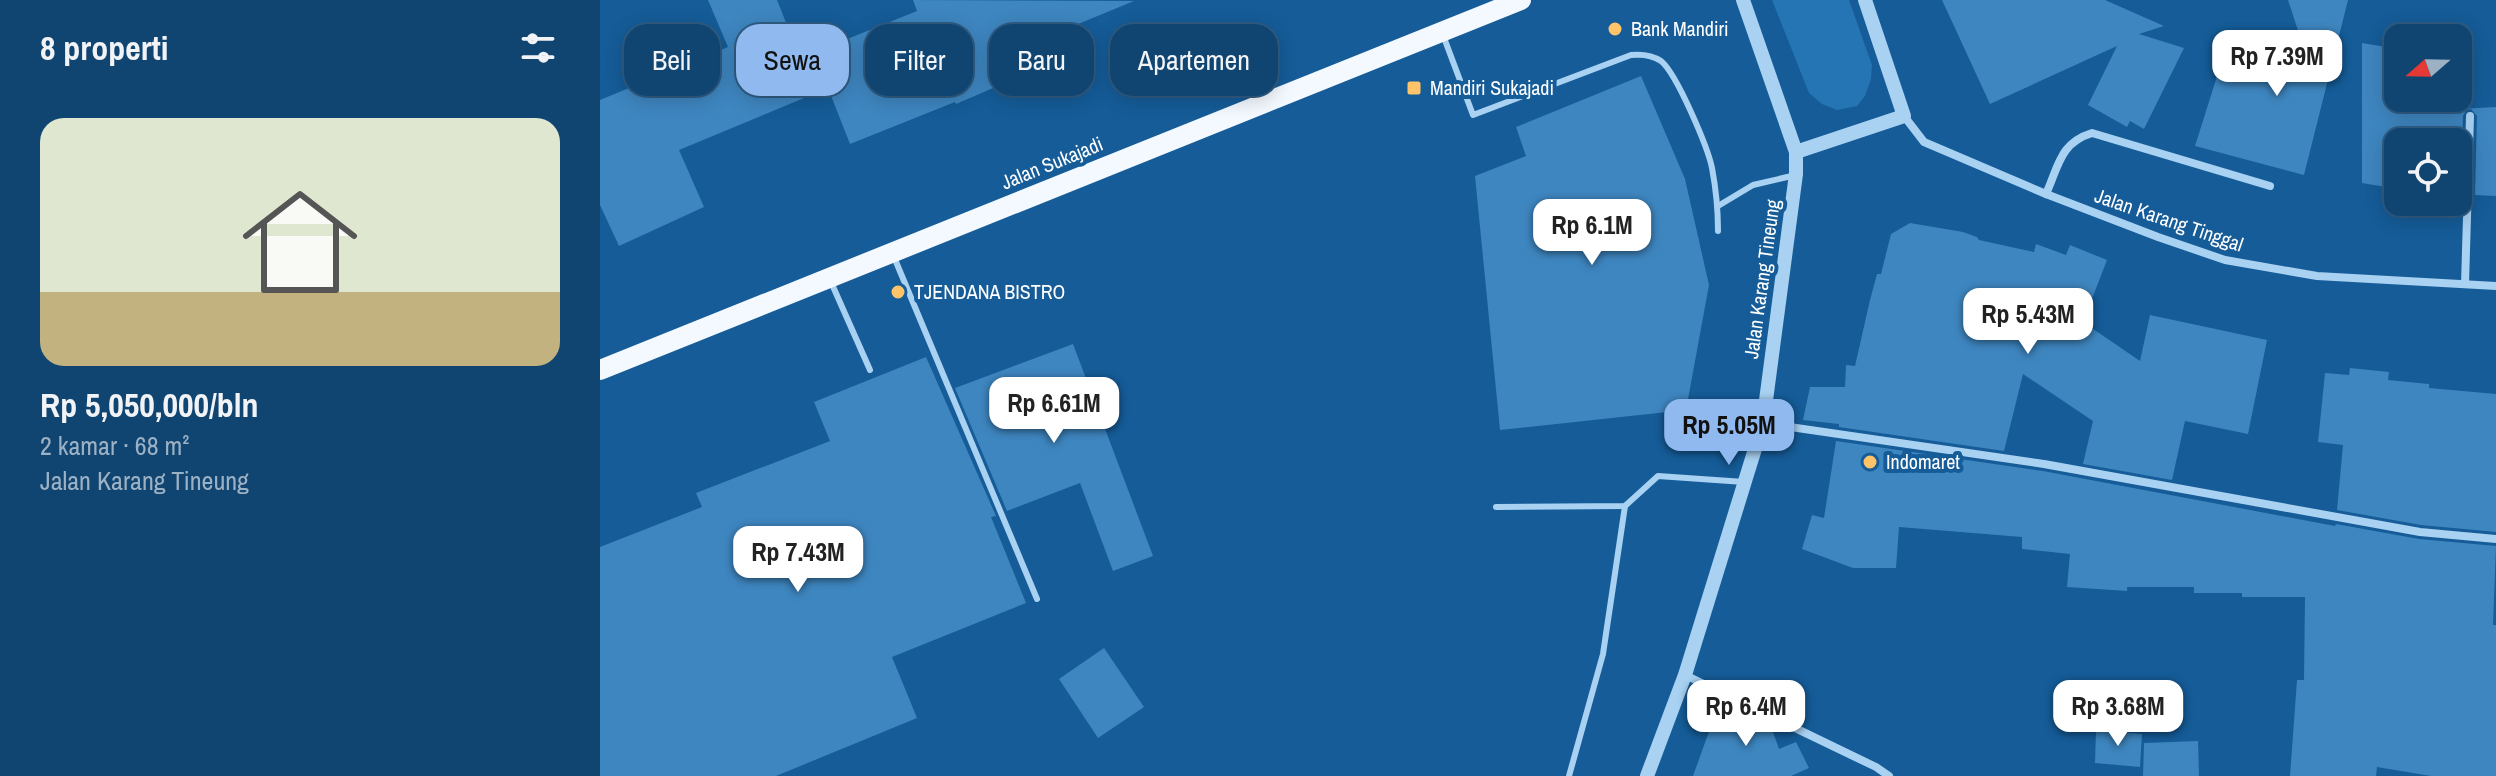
<!DOCTYPE html>
<html lang="id">
<meta charset="utf-8">
<style>
:root{--surface:#104572;--page:#1e4f7a;--text:#f1f3f6;--muted:#9cb1c4;--line:#305d84;--accent:#90b9f0}
body{margin:0;font-family:"Archivo Narrow",sans-serif;background:var(--page);color:var(--text);height:100vh;display:flex;flex-direction:column;font-size:30px;white-space:nowrap}
*{box-sizing:border-box;margin:0}
p{font-size:26px;color:var(--muted)}
.icon{flex:none;width:44px;height:44px;fill:none;stroke:currentColor;stroke-width:2;stroke-linecap:round;stroke-linejoin:round}
.map{position:relative;flex:1;overflow:hidden}
.sheet{display:flex;flex-direction:column;background:var(--surface);width:600px}
.sheet>*{flex:none}
.hud{position:absolute;left:24px;top:24px;width:760px;height:72px;display:flex;gap:16px}
.needle{width:52px;rotate:250deg}
.controls{position:absolute;left:1784px;top:24px;display:grid;gap:16px}
.controls a{display:grid;place-items:center;width:88px;height:88px;border-radius:16px;background:var(--surface);box-shadow:0 4px 20px #0003,0 0 0 2px var(--line);font-size:40px}
.price{position:absolute;translate:-50% -68px;padding:0 18px;border-radius:16px;background:#fff;color:#222;font-size:26px;line-height:52px;filter:drop-shadow(0 2px 4px #0008)}
.price::after{content:'';position:absolute;left:50%;top:48px;width:24px;height:18px;margin-left:-12px;background:inherit;clip-path:polygon(0 0,100% 0,50% 100%)}
.price.on{background:var(--accent);color:#111}
ul{padding:0;list-style:none}
li{display:grid;align-content:center;gap:16px;height:424px;padding:0 40px}
li span{display:grid;place-items:center;height:248px;border-radius:24px;color:#555}
li>.icon{margin-inline-start:auto}
span .icon{width:144px;height:144px;fill:#fffc;stroke-width:1}
li b{font-size:34px}
h2{display:flex;justify-content:space-between;align-items:center;height:96px;padding:0 40px;font-size:34px}
.pill{padding:0 28px;border-radius:24px;background:var(--surface);box-shadow:0 4px 20px #0003,0 0 0 2px var(--line);font-size:28px;line-height:72px}
.pill.on{background:var(--accent);color:#111}
main{display:flex;flex:1;min-height:0}
.map>svg:first-child{display:block}
.green{fill:#2575b5}
.building{fill:#3e86c0}
.lines{fill:none;stroke-linecap:round;stroke-linejoin:round}
.service{stroke:#a8d1f2;stroke-width:6}
.minor{stroke:#a8d1f2;stroke-width:8}
.tertiary{stroke:#a8d1f2;stroke-width:14}
.primary{stroke:#f3f9ff;stroke-width:20}
.poi-dot{fill:#ffc469;stroke:#155c98;stroke-width:3}
.labels{text-anchor:middle;stroke-width:8;stroke-linejoin:round;paint-order:stroke}
.poi-label{font-size:20px;fill:#fff;stroke:#155c98;text-anchor:start}
.street-label{font-size:20px;fill:#fff;stroke:#155c98}
</style>
<main>
<section class="sheet">
<h2>8 properti<svg class="icon" aria-label="filters" viewBox="0 0 24 24"><path d="M4 7h16M4 17h16"/><circle cx="9" cy="7" r="2"/><circle cx="15" cy="17" r="2"/></svg></h2>
<ul>
<li><span style="background:linear-gradient(#dfe7d0 70%,#c2b280 0)"><svg class="icon" aria-label="home" viewBox="0 0 24 24"><path d="M3 11l9-7 9 7M6 9v11h12V9"/></svg></span><div><b>Rp 5,050,000/bln</b><p>2 kamar · 68 m²</p><p>Jalan Karang Tineung</p></div></li>
</ul>
</section>
<div class="map">
<svg width="1896" height="776" viewBox="0 0 1896 776">
<rect width="100%" height="100%" fill="#155c98"/>
<path class="green" d="M1172 0H1249L1272 65 1271 79 1265 96 1257 106 1237 110 1222 104 1209 93Z"/>
<g class="building">
<path d="M108 0H177L200 58 317 11 313 0 534 1 466 29 476 52 356 104 355 102 250 144 228 88 79 150 104 207 19 246 0 205V100L128 47Z"/>
<path d="M1342 0H1505L1564 26 1539 34 1584 48 1544 129 1530 121 1527 127 1488 105 1517 46 1390 104Z"/>
<path d="M1688 0H1748L1704 175 1595 146 1619 70 1645 82 1647 68 1673 76 1679 64 1711 70Z"/>
<path d="M1762 43 1798 49V98H1862L1861 109 1896 107V196L1875 195 1877 116 1871 109 1866 110 1863 116 1861 194H1858V142H1798V189L1762 183Z"/>
<path d="M1041 76 1085 179 1109 285 1086 410 900 430 875 176 926 156 916 127Z"/>
<path d="M1310 223 1363 232 1377 237 1379 240 1434 252 1436 244 1466 255 1470 245 1507 260 1483 322 1540 361 1550 315 1667 340 1648 434 1585 421 1572 480 1483 464 1493 421 1423 374 1404 451 1239 427V424L1203 420 1210 387H1245L1246 365 1255 366 1270 300 1277 274H1281L1291 234Z"/>
<path d="M473 344 553 556 513 571 480 483 407 511 355 388Z"/>
<path d="M326 357 396 516 391 517 426 603 292 657 317 718 176 776H0V547L102 507 96 493 230 441 214 402Z"/>
<path d="M1750 368 1789 372 1788 380 1829 384V388L1896 394V532L1821 525 1737 510 1743 445 1718 442 1725 373 1749 375Z"/>
<path d="M1236 441 1443 471 1735 526 1736 524 1819 539 1896 546 1893 625H1896V776H1831L1777 767 1776 776H1690L1697 680H1704L1705 597H1642V593H1594V587H1527V591L1467 587 1470 554 1422 549V537L1299 527 1296 568H1253L1202 549 1212 515 1224 518Z"/>
<path d="M504 648 544 707 498 738 459 679Z"/>
<path d="M1120 701 1170 724 1179 749 1196 742 1209 768 1191 776H1093Z"/>
<path d="M1496 730 1542 734 1540 767 1495 763Z"/>
<path d="M1598 741 1599 776H1543L1544 743Z"/>
</g>
<g class="lines">
<g class="service">
<path d="M843 35 873 115 1031 55C1041 54 1052 55 1061 61 1077 74 1108 148 1112 168 1116 189 1118 210 1118 231"/>
<path d="M1118 206 1153 185 1196 175"/>
<path d="M294 257 437 599"/>
<path d="M231 282 270 370"/>
<path d="M896 507 1025 506 1058 476 1144 482"/>
<path d="M969 776 1003 654 1025 506"/>
</g>
<g class="minor">
<path d="M1304 116 1324 142 1446 194 1558 237 1625 260 1717 276 1896 286"/>
<path d="M1446 194C1459 165 1460 143 1492 133L1670 186"/>
<path d="M1865 284 1870 116"/>
<path d="M1163 423 1444 464 1820 532 1896 539"/>
<path d="M1085 675 1276 767 1289 776"/>
</g>
<g class="tertiary">
<path d="M1196 152 1304 116 1265 0"/>
<path d="M1047 776 1085 675 1163 423 1196 174V152L1143 0"/>
</g>
<path class="primary" d="M0 370 921 0"/>
</g>
<g class="poi-dot">
<circle cx="1015" cy="29" r="8"/>
<rect x="806" y="80" width="16" height="16" rx="4"/>
<circle cx="298" cy="292" r="8"/>
<circle cx="1270" cy="462" r="8"/>
</g>
<g class="labels">
<g class="poi-label">
<text x="1031" y="36">Bank Mandiri</text>
<text x="830" y="95">Mandiri Sukajadi</text>
<text x="314" y="299">TJENDANA BISTRO</text>
<text x="1286" y="469">Indomaret</text>
</g>
<g class="street-label">
<text transform="translate(452 163) rotate(-22)" y="7">Jalan Sukajadi</text>
<text transform="translate(1569 220) rotate(19)" y="7">Jalan Karang Tinggal</text>
<text transform="translate(1162 279) rotate(-82)" y="7">Jalan Karang Tineung</text>
</g>
</g>
</svg>
<div class="controls">
<a><svg class="needle" viewBox="-14 -14 28 28"><path d="M0-13l5 13h-10z" fill="#e53935"/><path d="M0 13l5-13h-10z" fill="#9cb1c4"/></svg></a>
<a><svg class="icon" aria-label="locate" viewBox="0 0 24 24"><circle cx="12" cy="12" r="6"/><path d="M12 2v4M12 18v4M2 12h4M18 12h4"/></svg></a>
</div>
<b class="price" style="left:1677px;top:98px">Rp 7.39M</b>
<b class="price" style="left:992px;top:267px">Rp 6.1M</b>
<b class="price" style="left:1428px;top:356px">Rp 5.43M</b>
<b class="price" style="left:454px;top:445px">Rp 6.61M</b>
<b class="price on" style="left:1129px;top:467px">Rp 5.05M</b>
<b class="price" style="left:198px;top:594px">Rp 7.43M</b>
<b class="price" style="left:1146px;top:748px">Rp 6.4M</b>
<b class="price" style="left:1518px;top:748px">Rp 3.68M</b>
<div class="hud">
<a class="pill">Beli</a>
<a class="pill on">Sewa</a>
<a class="pill">Filter</a>
<a class="pill">Baru</a>
<a class="pill">Apartemen</a>
</div>
</div>
</main>
